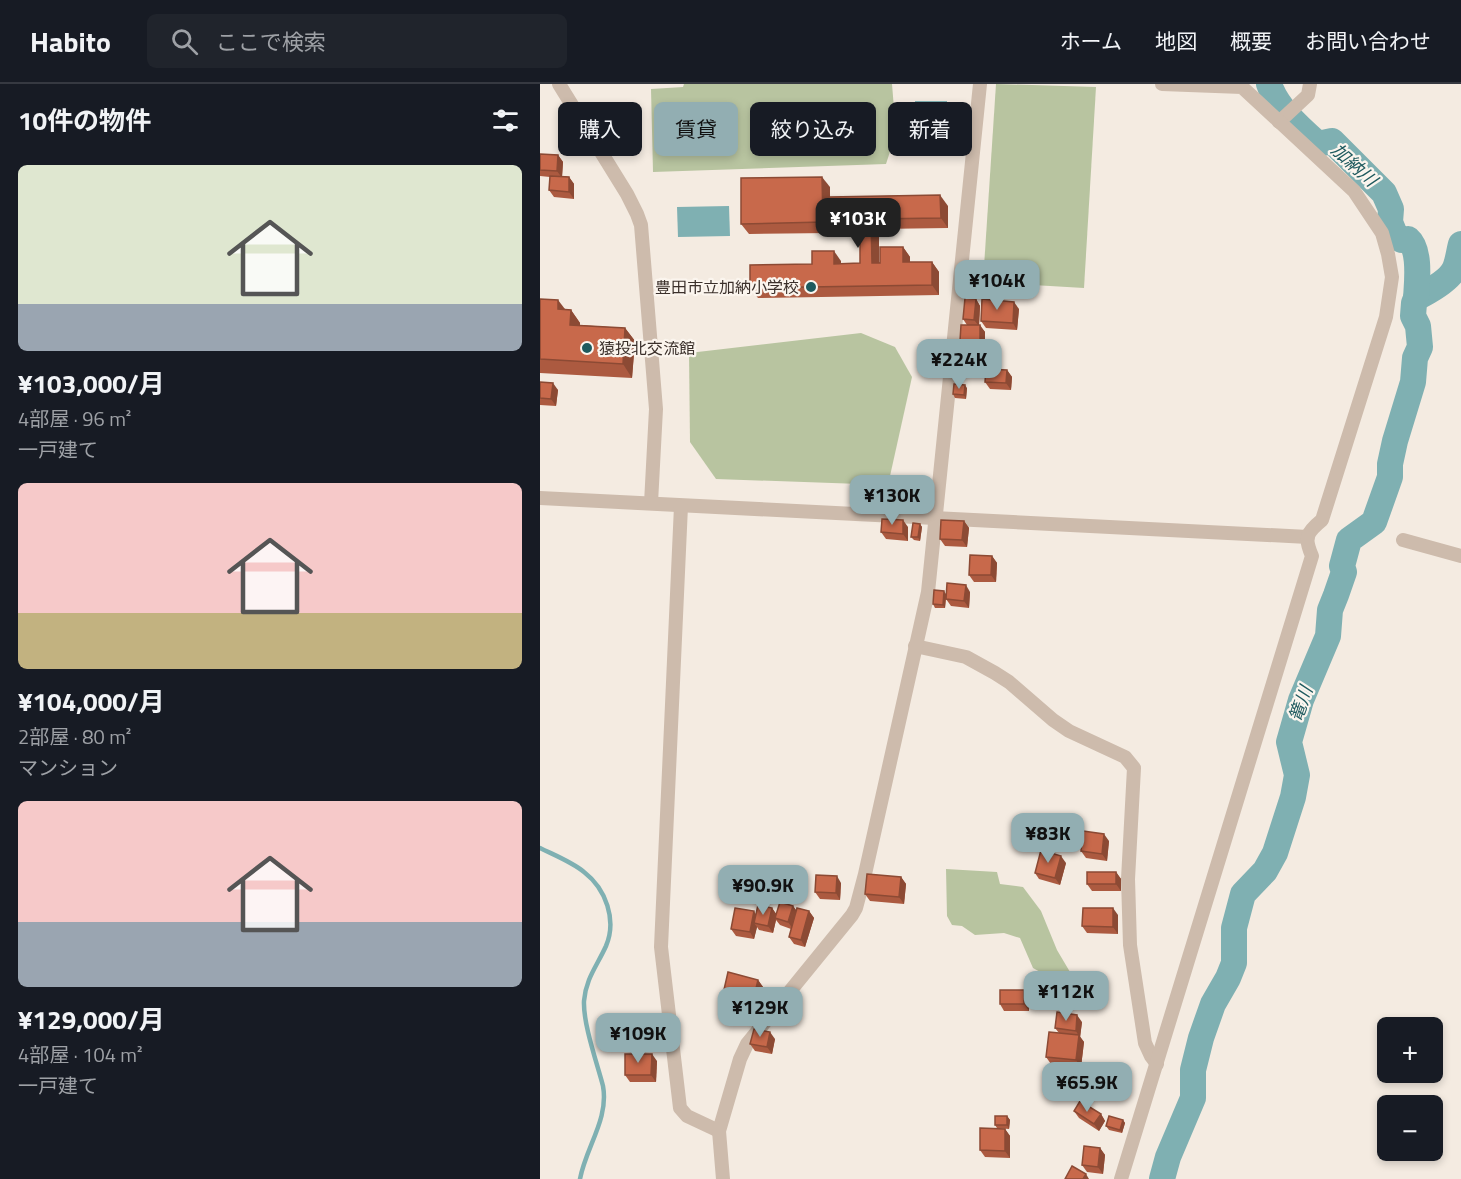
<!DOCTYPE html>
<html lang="ja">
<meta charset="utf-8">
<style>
:root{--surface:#171b24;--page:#20242c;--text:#f1f3f6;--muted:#9ea1a6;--line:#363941;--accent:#92aeb2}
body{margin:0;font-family:"Titillium Web","Noto Sans JP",sans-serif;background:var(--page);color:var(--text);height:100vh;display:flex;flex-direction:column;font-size:22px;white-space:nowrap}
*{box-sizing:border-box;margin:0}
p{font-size:20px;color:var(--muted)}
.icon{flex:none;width:33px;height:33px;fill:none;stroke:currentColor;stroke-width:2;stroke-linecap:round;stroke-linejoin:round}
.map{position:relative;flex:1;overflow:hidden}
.details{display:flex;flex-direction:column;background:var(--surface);width:540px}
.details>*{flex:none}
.banner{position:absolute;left:18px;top:18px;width:570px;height:54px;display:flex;gap:12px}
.fabs{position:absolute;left:837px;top:933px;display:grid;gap:12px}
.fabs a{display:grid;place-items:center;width:66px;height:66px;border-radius:9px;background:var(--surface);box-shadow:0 3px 9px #0003;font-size:30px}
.price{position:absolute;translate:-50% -51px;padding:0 14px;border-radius:12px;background:var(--accent);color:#111;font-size:20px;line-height:39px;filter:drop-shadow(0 2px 3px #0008)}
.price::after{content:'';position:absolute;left:50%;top:36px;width:18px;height:14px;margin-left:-9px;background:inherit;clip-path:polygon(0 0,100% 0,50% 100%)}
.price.on{background:#222;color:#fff}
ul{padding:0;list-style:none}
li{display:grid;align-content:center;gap:12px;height:318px;padding:0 18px}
li span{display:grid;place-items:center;height:186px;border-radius:9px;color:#555}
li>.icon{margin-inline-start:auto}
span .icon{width:108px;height:108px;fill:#fffc;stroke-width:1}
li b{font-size:26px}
h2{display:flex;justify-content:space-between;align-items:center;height:72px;padding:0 18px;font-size:26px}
.pill{padding:0 21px;border-radius:9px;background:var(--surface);box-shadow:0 3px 9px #0003;font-size:21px;line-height:54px}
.pill.on{background:var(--accent);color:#111}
header{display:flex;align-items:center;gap:36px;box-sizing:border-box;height:84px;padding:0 30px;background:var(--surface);border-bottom:2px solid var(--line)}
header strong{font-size:28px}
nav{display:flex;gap:33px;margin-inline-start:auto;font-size:21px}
.search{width:420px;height:54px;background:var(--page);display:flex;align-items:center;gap:15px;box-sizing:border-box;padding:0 21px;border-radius:9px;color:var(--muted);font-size:22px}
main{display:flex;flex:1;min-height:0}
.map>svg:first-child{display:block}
.green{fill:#b8c4a0}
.water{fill:#7fb0b2}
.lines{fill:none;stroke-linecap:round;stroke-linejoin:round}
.stream{stroke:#7fb0b2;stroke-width:4.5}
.river{stroke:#7fb0b2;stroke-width:26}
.minor{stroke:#cdbbac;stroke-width:14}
.wall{fill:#ac5a40}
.shaded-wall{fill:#8c4a34}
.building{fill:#c8694b;stroke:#8c4a34;stroke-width:1.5}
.poi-dot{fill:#1f5a5e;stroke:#fbf5ee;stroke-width:2}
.labels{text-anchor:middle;stroke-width:4.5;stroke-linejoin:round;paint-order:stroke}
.poi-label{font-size:16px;fill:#3b302b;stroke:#fbf5ee;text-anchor:end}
.water-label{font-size:18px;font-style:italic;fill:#1f5a5e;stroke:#fbf5ee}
</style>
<header>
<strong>Habito</strong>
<div class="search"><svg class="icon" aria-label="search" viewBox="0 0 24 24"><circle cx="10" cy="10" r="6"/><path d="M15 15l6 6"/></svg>ここで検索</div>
<nav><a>ホーム</a><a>地図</a><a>概要</a><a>お問い合わせ</a></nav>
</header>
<main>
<section class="details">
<h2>10件の物件<svg class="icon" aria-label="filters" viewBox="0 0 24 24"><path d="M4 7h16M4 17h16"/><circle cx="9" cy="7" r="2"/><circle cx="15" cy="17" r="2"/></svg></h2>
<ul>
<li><span style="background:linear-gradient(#dfe7d0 75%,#9aa5b1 0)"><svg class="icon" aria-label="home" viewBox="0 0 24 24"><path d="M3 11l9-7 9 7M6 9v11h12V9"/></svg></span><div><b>¥103,000/月</b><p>4部屋 · 96 m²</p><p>一戸建て</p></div></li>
<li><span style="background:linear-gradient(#f6c9c9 70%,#c2b280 0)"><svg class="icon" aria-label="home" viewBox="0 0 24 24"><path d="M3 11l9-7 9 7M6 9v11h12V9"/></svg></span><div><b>¥104,000/月</b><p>2部屋 · 80 m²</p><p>マンション</p></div></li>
<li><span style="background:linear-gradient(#f6c9c9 65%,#9aa5b1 0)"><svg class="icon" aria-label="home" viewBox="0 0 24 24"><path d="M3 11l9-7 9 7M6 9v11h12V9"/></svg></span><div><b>¥129,000/月</b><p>4部屋 · 104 m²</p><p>一戸建て</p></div></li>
</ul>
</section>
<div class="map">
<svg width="921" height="1095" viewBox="0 0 921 1095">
<rect width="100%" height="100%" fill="#f4ebe1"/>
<g class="green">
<path d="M144 0H352L356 49 346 80 113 88 111 5 143 3Z"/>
<path d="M456 0 556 3 544 204 443 198Z"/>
<path d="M321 249 355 263 372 293 348 401 176 395 150 358 149 269Z"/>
<path d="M406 785 457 788 460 800 483 803 501 827 517 866 530 888 520 899 493 884 480 854 464 849 435 851 422 842 412 841 407 832Z"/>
</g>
<g class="water">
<path d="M375 17H407L408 70H376Z"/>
<path d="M189 122 190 152 138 153 137 123Z"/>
</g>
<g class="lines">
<path class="stream" d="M0 764C14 771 32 778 44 788 66 805 77 836 66 862 57 882 46 894 44 917 43 940 57 979 63 1002 69 1035 46 1063 40 1095"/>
<g class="river">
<path d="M876 214C888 208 910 196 915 184 918 177 919 167 921 160"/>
<path d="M622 1095 628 1073 653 1014V986L661 954 673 920 688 894 694 879V844L703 810 725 787 735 769 753 713 757 691 749 658 761 616 788 552 790 526 796 511 804 488 802 482 809 456 834 438 850 393V380L855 357 873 298 875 274 880 263 878 242 873 232 874 219 876 214C877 198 881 166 868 155L862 156 856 153 850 138 851 125 844 109 792 57 778 60C759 43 737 24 729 0"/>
</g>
<g class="minor">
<path d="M19 0 87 110 97 130 101 141 116 325 111 419"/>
<path d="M739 38 768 11 770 0"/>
<path d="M0 414 768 453"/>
<path d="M141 422 121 863 140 1024 147 1032 179 1047"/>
<path d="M863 456 921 472"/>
<path d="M375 562 426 573 455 589 469 598 513 636 529 647 585 673 594 684 588 795 590 861 605 959 611 972 617 980"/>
<path d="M183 1095 179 1047 200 975 207 960 312 831 316 824 325 790 388 508 440 0"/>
<path d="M581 1095 772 472C764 454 766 449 782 436L846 233 852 193 848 170 842 149 814 107 702 3 622 0"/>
</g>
</g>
<g class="wall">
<path d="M0 70 18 71 23 78 22 92 29 93 34 100V115L14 113 9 106 10 93 0 92Z"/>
<path d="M290 103V113L408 122V144L339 145V179L363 163 370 173V178H392L399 188V211L218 214 210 204 272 180 301 177V179H320V146H296L290 137V149L209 150 201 140Z"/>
<path d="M0 215 25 225 31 226 40 239V241L85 244 95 257 92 294 0 289Z"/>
<path d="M436 215 440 222 439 241 445 248V265L425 264 420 257 427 241 423 235Z"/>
<path d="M479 225 477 246 446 244 441 237Z"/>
<path d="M467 286 472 293 471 306 450 305 445 298Z"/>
<path d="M0 298 18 306 16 322 0 321Z"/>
<path d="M427 304 426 315 415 314 413 310Z"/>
<path d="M424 437 429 444 427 463 405 462 400 455Z"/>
<path d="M380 440 382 443 380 457 374 456 371 453Z"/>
<path d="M368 443V457L346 455 341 448Z"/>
<path d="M452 472 457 479 456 498H434L429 491Z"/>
<path d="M430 508 429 524 411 522 406 515 405 524H395L393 520 406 510Z"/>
<path d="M569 757 567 777 546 774 541 767Z"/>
<path d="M526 779 520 801 499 795 495 789Z"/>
<path d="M576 788 581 795V807H552L547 800Z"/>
<path d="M361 793 366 800 364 820 330 817 325 810Z"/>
<path d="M301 799 300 816 280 815 275 808Z"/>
<path d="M253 822 256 826 269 827 274 834 265 863 254 860 249 853 251 845 240 841 236 836 233 849 219 846 217 843 214 855 196 852 191 845 216 830 232 824 236 830Z"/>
<path d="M578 831V850L547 849 542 842Z"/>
<path d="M218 896 223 903 218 924 188 917 183 910Z"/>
<path d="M484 906 489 913V927H464L460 920Z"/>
<path d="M542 938 540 953 544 958 541 983 511 980 506 973 519 949 515 944Z"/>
<path d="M235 955 232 970 215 967 210 960Z"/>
<path d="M117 977 116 998H90L85 991Z"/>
<path d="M534 1027 561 1030 565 1037 559 1047 539 1034Z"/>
<path d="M467 1032 470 1036 469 1045 457 1044 455 1041Z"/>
<path d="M583 1036 585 1039 582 1049 569 1046 566 1042Z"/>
<path d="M465 1045 470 1052V1074L445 1073 440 1066Z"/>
<path d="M560 1064 565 1071 563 1090 547 1088 542 1081Z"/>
</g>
<g class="shaded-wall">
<path d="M18 71 23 78 22 94 17 87Z"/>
<path d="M29 93 34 100V115L29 108Z"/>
<path d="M282 93 290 103V149L283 138Z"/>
<path d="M400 111 408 122V144L401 134Z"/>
<path d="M331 135 339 145V189L332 179Z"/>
<path d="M363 163 370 173V189L363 178Z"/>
<path d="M294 167 301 177V190L294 180Z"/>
<path d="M392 178 399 188V211L392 201Z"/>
<path d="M436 215 440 222 439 242 434 236Z"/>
<path d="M18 216 28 229 18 225Z"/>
<path d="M474 218 479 225 477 246 473 239Z"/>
<path d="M31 226 40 239 39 255 30 241Z"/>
<path d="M440 241 445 248V265L440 258Z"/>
<path d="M85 244 95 257 92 294 83 280Z"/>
<path d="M467 286 472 293 471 306 466 299Z"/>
<path d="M13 299 18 306 16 322 11 315Z"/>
<path d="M425 301 427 304 426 315 424 311Z"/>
<path d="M363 436 368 443V457L363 450Z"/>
<path d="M424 437 429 444 427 463 422 456Z"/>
<path d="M380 440 382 443 380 457 378 453Z"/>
<path d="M452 472 457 479 456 498 451 491Z"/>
<path d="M426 501 430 508 429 524 424 517Z"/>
<path d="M404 507 406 510 405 524 403 521Z"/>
<path d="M564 750 569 757 567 777 562 770Z"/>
<path d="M521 772 526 779 520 801 515 794Z"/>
<path d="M576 788 581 795V807L576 800Z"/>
<path d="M297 792 301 799 300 816 296 809Z"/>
<path d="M361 793 366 800 364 820 359 813Z"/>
<path d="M253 822 258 829 253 845 248 838Z"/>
<path d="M232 824 237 831 235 834 236 836 233 849 228 842Z"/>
<path d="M573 824 578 831V850L573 843Z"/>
<path d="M214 827 218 834 214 839 217 843 214 855 210 848Z"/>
<path d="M269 827 274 834 265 863 261 856Z"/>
<path d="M218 896 223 903 218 924 213 917Z"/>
<path d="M484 906 489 913V927L484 920Z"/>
<path d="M537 931 542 938 540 954 536 947Z"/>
<path d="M230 948 235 955 232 970 227 963Z"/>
<path d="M539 951 544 958 541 983 536 976Z"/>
<path d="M112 970 117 977 116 998 111 991Z"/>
<path d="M561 1030 565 1037 559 1047 554 1040Z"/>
<path d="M467 1032 470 1036 469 1045 467 1041Z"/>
<path d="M583 1036 585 1039 582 1049 580 1046Z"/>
<path d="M465 1045 470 1052V1074L465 1067Z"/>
<path d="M560 1064 565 1071 563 1090 558 1083Z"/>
<path d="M546 1090 549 1095H543Z"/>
</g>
<g class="building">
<path d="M0 70 18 71 17 87 0 86Z"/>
<path d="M10 92 29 93V108L9 106Z"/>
<path d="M282 93 283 138 201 140V94Z"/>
<path d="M400 111 401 134 331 135 332 179H340V163H363V178H392V201L210 204V181L272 180V167H294V180L320 179V135L289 136V113Z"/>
<path d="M425 214 436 215 434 236 423 235Z"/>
<path d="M0 215 18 216V225L31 226 30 241 85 244 83 280 0 275Z"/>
<path d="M442 215 474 218 473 239 441 237Z"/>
<path d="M421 241H440V258L420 257Z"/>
<path d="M446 285 467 286 466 299 445 298Z"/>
<path d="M0 298 13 299 11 315 0 314Z"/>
<path d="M414 300 425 301 424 311 413 310Z"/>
<path d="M342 435 363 436V450L341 448Z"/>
<path d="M401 436 424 437 422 456 400 455Z"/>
<path d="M373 439 380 440 378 453H371Z"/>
<path d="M430 471 452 472 451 491H429Z"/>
<path d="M407 499 426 501 424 517 406 515Z"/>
<path d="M394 506 404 507 403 521 393 520Z"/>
<path d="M543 747 564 750 562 770 541 767Z"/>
<path d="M501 766 521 772 515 794 495 789Z"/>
<rect x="547" y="788" width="29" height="12"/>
<path d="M327 790 361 793 359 813 325 810Z"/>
<path d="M276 791 297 792 296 809 275 808Z"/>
<path d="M240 818 253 822 248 838 235 834Z"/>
<path d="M218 821 232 824 228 842 214 839Z"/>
<path d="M195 824 214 827 210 848 191 845Z"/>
<path d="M257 824 269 827 261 856 249 853Z"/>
<path d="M543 824H573V843L542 842Z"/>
<path d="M188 888 218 896 213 917 183 910Z"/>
<rect x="460" y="906" width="24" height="14"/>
<path d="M517 928 537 931 536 947 515 944Z"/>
<path d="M214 945 230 948 227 963 210 960Z"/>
<path d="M509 948 539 951 536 976 506 973Z"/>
<path d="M85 970H112L111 991H85Z"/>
<path d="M540 1017 561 1030 554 1040 534 1027Z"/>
<rect x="455" y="1032" width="12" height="9"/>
<path d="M569 1032 583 1036 580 1046 566 1042Z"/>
<path d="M440 1044 465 1045V1067L440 1066Z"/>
<path d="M544 1062 560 1064 558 1083 542 1081Z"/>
<path d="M532 1082 546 1090 543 1095H525Z"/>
</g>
<g class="poi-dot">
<circle cx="271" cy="203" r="6"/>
<circle cx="47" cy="264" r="6"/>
</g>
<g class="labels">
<g class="poi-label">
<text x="259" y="209">豊田市立加納小学校</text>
<text x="59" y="270" text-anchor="start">猿投北交流館</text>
</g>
<g class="water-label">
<text transform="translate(814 81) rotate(42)" y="6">加納川</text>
<text transform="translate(761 620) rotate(-71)" y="6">篭川</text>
</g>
</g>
</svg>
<div class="fabs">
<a>+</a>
<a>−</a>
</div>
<b class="price on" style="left:318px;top:165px">¥103K</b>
<b class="price" style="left:457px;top:227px">¥104K</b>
<b class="price" style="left:419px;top:306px">¥224K</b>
<b class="price" style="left:352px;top:442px">¥130K</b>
<b class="price" style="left:508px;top:780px">¥83K</b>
<b class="price" style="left:223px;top:832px">¥90.9K</b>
<b class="price" style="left:526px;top:938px">¥112K</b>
<b class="price" style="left:220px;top:954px">¥129K</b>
<b class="price" style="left:98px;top:980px">¥109K</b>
<b class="price" style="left:547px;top:1029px">¥65.9K</b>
<div class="banner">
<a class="pill">購入</a>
<a class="pill on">賃貸</a>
<a class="pill">絞り込み</a>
<a class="pill">新着</a>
</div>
</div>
</main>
